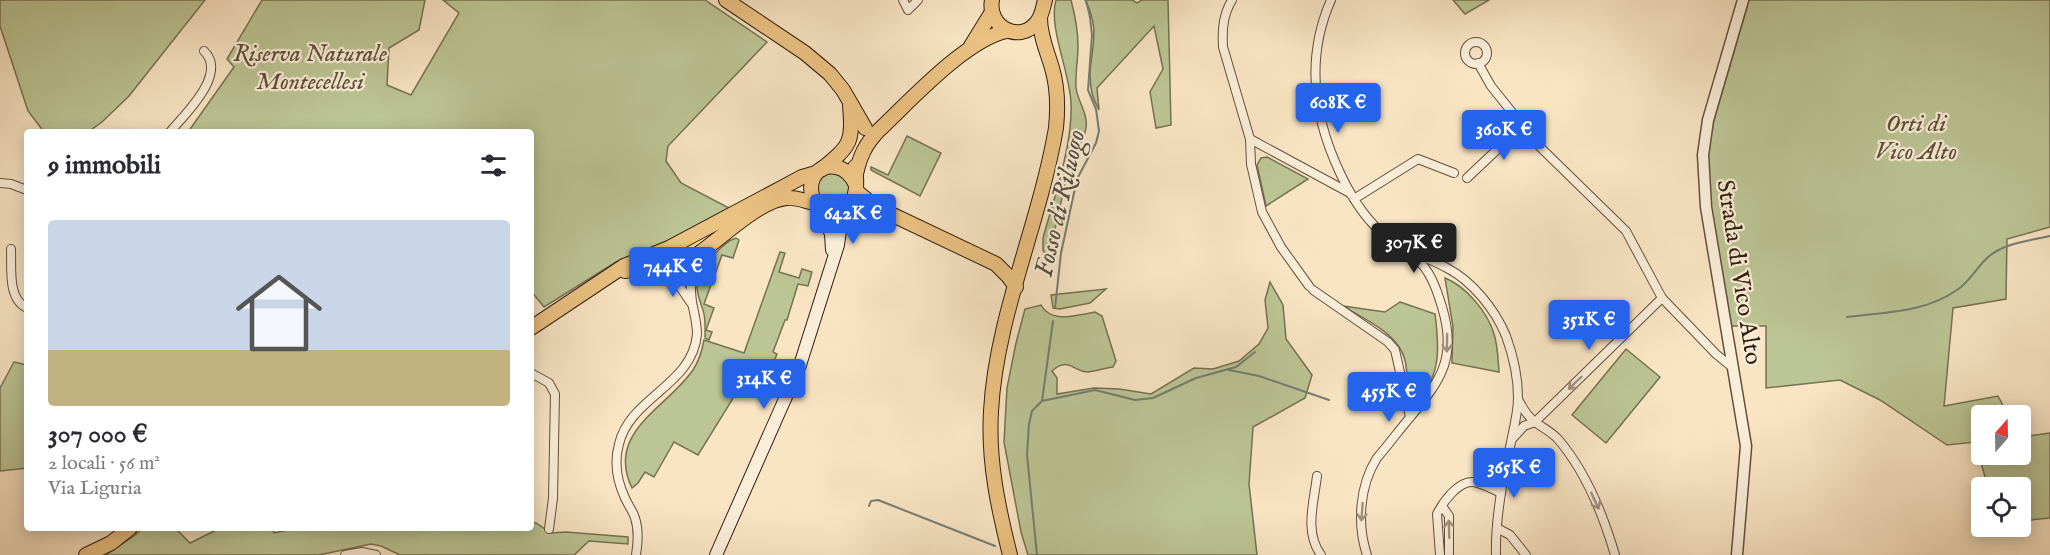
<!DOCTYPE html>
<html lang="it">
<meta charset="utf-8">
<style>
:root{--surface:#fff;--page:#f7f7f7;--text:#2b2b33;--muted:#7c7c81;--accent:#2563eb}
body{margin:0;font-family:"IM FELL English",serif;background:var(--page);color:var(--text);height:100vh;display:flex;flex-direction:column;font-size:22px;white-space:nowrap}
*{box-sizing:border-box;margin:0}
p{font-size:20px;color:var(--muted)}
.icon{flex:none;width:33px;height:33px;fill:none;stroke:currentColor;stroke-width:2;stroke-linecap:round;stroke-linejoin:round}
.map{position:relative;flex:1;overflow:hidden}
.drawer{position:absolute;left:24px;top:129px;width:510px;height:402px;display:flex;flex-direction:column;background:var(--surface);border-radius:6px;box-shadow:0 3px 15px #0003}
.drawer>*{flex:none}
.needle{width:39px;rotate:20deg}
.tools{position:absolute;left:1971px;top:405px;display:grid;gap:12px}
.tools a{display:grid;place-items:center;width:60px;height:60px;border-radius:6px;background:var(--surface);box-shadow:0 3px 15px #0003;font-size:30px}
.price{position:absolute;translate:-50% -51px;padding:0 14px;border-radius:6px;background:var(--accent);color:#fff;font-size:20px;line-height:39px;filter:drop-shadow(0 2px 3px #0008)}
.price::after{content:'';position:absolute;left:50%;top:36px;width:18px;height:14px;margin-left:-9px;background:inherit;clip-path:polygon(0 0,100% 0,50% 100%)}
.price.on{background:#222;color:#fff}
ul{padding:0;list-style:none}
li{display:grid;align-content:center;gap:12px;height:318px;padding:0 24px}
li span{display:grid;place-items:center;height:186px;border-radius:6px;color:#555}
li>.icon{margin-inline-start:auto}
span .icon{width:108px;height:108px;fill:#fffc;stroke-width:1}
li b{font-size:26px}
h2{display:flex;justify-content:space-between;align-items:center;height:72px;padding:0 24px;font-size:26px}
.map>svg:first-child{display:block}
.green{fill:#bcc595;stroke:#767152;stroke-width:1.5}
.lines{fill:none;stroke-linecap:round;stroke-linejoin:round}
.stream{stroke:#727e72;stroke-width:2}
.minor-casing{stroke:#634f3d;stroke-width:10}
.tertiary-casing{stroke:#634f3d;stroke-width:13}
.secondary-casing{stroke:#311d10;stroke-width:14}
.primary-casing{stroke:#311d10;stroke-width:16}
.minor{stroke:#fbeed9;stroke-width:8}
.tertiary{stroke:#fbeed9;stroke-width:10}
.secondary{stroke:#fbeed9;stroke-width:12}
.primary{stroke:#ecc282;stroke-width:14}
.oneway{stroke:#a0907f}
.labels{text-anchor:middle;stroke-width:4.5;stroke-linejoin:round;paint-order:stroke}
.park-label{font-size:24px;font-style:italic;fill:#5b4f38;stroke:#fbeed9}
.street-label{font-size:24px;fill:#311d10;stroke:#fbeed9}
.water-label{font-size:26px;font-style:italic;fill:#524e41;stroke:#fbeed9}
</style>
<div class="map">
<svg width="2050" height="555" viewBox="0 0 2050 555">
<rect width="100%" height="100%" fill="#f9e5c4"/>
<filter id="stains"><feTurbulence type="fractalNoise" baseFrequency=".00333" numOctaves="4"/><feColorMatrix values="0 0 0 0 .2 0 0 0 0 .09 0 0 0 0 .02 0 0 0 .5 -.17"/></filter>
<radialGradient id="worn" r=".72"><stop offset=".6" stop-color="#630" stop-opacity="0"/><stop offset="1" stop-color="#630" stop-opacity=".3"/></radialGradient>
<g class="green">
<path d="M0 0H205L129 96 102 122 88 132H44L28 111 0 26Z"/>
<path d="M262 0H425L419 30 389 48 387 85 411 95 459 13 443 0H705L767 42 668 146 666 161 681 183 729 208 665 242 616 262 544 307 531 291V240L533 238 531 236V132H188L234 67 227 59Z"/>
<path d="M1056 0H1071C1075 15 1078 30 1078 46 1078 60 1075 74 1076 88 1078 102 1088 113 1086 128 1084 142 1075 150 1070 162L1048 260 1043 250V238C1054 198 1073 144 1071 103 1070 72 1048 27 1056 0Z"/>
<path d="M1085 0H1132L1137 3 1142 0H1168L1171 125 1156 128 1150 92 1163 69 1154 26 1097 88 1099 110C1097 105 1093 99 1092 93 1084 58 1105 37 1085 0Z"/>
<path d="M1453 0H1489L1465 14Z"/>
<path d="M1749 0H2050V227L2007 239 2006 299 1953 308 1944 406 1998 396 2008 415 1982 416V454H2020L2021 437 2050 433V518L2021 521 2020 488 1988 487 1975 442 1947 445 1880 400 1840 380 1766 388V326H1731L1709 195 1707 160 1710 134Z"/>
<path d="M907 136 941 153 920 196 871 170V167L888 175Z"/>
<path d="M1267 157 1308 179 1266 206 1257 165 1261 158Z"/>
<circle cx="833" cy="189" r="16"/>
<path d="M736 238 739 240 733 258 722 255 704 304 714 308 706 330 712 332 709 340 705 338C705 329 706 319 703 310 701 303 697 295 697 287 697 272 722 242 736 238Z"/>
<path d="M780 252 785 253 779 272 799 278 802 269 812 272 808 286 798 284 787 320H785L773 352 777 354 774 361H771L765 378 745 368 732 400 698 455 674 442 654 477 645 472 638 483 632 488C605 432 667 408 693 370 699 361 702 351 704 340L744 353Z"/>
<path d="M1445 278C1466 286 1488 313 1494 334 1498 346 1498 360 1499 372L1452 363 1453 327Z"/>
<path d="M1270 282 1283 305 1286 339 1312 375 1305 398 1253 427 1249 484 1257 555H1028L1021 532 1004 442 1007 388 1016 343 1025 309 1041 305C1051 324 1077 315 1095 312L1102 316 1116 361 1113 367C1105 368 1097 371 1088 372 1073 372 1069 356 1052 371L1057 378V394L1094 388 1119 389 1151 394 1194 368 1213 369 1239 361 1259 344 1268 328 1265 300Z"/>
<path d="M1106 289 1090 303 1060 309 1053 308 1051 295Z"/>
<path d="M1400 302 1435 314C1439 345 1442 379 1415 400 1406 391 1408 373 1405 360 1398 333 1365 320 1343 306L1385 312Z"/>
<path d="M1626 349 1660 377 1606 443 1572 415Z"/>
<path d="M14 362 27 365V468L0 471V388Z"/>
<path d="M531 522 536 523 551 533 566 532 628 537V544L589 541 574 555H400L381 546 371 544 319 555H106L134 536 143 528H175L190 543 220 528H272L274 533 297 528H531Z"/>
</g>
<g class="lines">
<g class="stream">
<path d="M1055 308 1061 253 1077 179 1096 143 1099 131 1096 109 1088 90 1092 35 1090 17 1086 0"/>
<path d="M1847 317C1885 312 1924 313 1957 290 1969 282 1976 269 1986 259 2002 243 2029 241 2050 236"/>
<path d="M1229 370 1259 376 1329 400"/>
<path d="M1042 401 1095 390 1135 400 1153 398 1196 378 1236 367 1255 352"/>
<path d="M869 506 871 501 878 500 995 546"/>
<path d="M1037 555 1027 455 1029 424 1032 411 1042 401 1053 321"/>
</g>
<g class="minor-casing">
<g id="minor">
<path d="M903 0 908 10 918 0"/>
<path d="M1232 0C1223 15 1222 30 1223 47L1250 139 1251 164 1262 212 1281 247 1309 286"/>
<path d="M1331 0C1305 59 1314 119 1341 175 1352 198 1366 221 1387 237 1405 251 1427 257 1447 268 1472 281 1495 309 1506 336 1513 355 1518 377 1518 398 1518 414 1513 431 1510 447 1502 482 1495 519 1496 555"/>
<circle cx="1476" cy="53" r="11"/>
<path d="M1478 63 1491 86 1539 146 1626 231 1662 298 1716 354 1733 368"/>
<path d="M170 132C185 114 228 74 204 51"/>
<path d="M1250 139 1350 193"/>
<path d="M1467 178 1522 126"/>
<path d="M0 183 11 184 27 190"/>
<path d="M1354 199 1418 159 1454 173"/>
<path d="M669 248 674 278 691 303"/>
<path d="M11 249C12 267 7 299 27 308"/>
<path d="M1313 290 1388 342 1395 350 1410 417"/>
<path d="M531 373 549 383 555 394 553 498 549 529"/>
<path d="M1518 399C1522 407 1528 417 1535 422 1543 428 1550 431 1557 438 1586 471 1603 514 1615 555"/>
<path d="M1535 422 1662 298"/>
<path d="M1513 438 1524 426 1535 422"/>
<path d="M1317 476C1314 502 1304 532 1321 555"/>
<path d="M1442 506 1449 516V555"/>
<path d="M1497 528 1510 535 1526 555"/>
<path d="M345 555 362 552 376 555"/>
<path d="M636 555C638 543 639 530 635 518 633 511 628 505 625 498 617 481 614 462 619 444 630 397 693 385 697 334 697 323 694 313 692 302 690 288 692 275 686 261"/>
<path d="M1367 555C1357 525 1359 486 1377 458 1389 444 1400 429 1412 415 1442 379 1457 356 1442 307 1436 287 1430 270 1414 256"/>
<path d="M1440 555 1437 514C1443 502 1458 481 1473 482 1482 483 1492 489 1501 493"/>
</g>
</g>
<g class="tertiary-casing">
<path id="tertiary" d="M1737 555 1746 446 1706 207 1703 155 1708 120 1743 0"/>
</g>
<g class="secondary-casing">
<g id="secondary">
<path d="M820 209 831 234 832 250"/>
<path d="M716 555 800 365 838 245 843 211"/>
</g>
</g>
<g class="primary-casing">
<g id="primary">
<path d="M726 0 805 53 830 74 843 90 865 128"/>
<path d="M992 0C987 26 1019 45 1037 22 1042 16 1043 7 1045 0"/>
<path d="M971 46 992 12"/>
<path d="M855 167C857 182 858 197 847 209 805 229 798 161 836 167 846 169 852 176 856 185"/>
<path d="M822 169C851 145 853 143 850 105"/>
<path d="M856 174C860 156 865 145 878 131 909 102 966 39 1007 31"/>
<path d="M856 191 874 206 996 264 1008 276 1016 287"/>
<path d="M625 271C644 269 668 270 685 262 713 248 756 200 787 198 796 197 805 201 814 203"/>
<path d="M531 328 624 266 669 248 802 177 816 173"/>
<path d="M86 555 111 543 130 528"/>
<path d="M1010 555C998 507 988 461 991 411 996 317 1040 222 1056 128 1058 108 1058 88 1052 68 1047 51 1040 36 1040 18"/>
</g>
</g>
<use href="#minor" class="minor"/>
<use href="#tertiary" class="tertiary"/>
<use href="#secondary" class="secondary"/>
<use href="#primary" class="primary"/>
</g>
<defs><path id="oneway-shaft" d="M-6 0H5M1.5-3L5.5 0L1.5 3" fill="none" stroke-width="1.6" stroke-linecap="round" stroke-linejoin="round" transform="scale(1.5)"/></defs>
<g class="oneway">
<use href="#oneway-shaft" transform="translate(1447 343) rotate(91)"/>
<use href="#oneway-shaft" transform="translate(1575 383) rotate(136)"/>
<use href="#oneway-shaft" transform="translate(1595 501) rotate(65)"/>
<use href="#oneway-shaft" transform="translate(1362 512) rotate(94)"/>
<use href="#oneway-shaft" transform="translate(1449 529) rotate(-92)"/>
</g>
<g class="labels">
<g class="park-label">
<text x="310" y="61">Riserva Naturale<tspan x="310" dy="28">Montecellesi</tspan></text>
<text x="1916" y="131">Orti di<tspan x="1916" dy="28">Vico Alto</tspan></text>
</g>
<g class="street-label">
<text transform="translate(1740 272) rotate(81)" y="8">Strada di Vico Alto</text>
</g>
<g class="water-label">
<text transform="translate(1059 203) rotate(-77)" y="9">Fosso di Riluogo</text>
</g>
</g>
<rect width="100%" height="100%" filter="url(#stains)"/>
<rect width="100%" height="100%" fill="url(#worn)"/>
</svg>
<div class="tools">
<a><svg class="needle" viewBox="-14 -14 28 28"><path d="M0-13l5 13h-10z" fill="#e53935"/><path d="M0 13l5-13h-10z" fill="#7c7c81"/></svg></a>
<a><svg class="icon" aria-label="locate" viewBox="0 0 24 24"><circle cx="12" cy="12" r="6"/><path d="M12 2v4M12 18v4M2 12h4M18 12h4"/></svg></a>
</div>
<b class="price" style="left:1338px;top:134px">608K €</b>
<b class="price" style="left:1504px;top:161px">360K €</b>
<b class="price" style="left:853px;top:245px">642K €</b>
<b class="price on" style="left:1414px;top:274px">307K €</b>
<b class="price" style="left:673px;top:298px">744K €</b>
<b class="price" style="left:1589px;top:351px">351K €</b>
<b class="price" style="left:764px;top:410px">314K €</b>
<b class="price" style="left:1389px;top:423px">455K €</b>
<b class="price" style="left:1514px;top:499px">365K €</b>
<section class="drawer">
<h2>9 immobili<svg class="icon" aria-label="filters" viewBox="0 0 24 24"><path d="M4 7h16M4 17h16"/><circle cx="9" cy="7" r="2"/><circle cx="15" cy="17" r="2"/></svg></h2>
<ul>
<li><span style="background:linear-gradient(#c9d6e8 70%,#c2b280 0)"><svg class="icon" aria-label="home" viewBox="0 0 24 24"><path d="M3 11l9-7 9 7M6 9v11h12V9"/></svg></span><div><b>307 000 €</b><p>2 locali · 56 m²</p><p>Via Liguria</p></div></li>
</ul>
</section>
</div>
